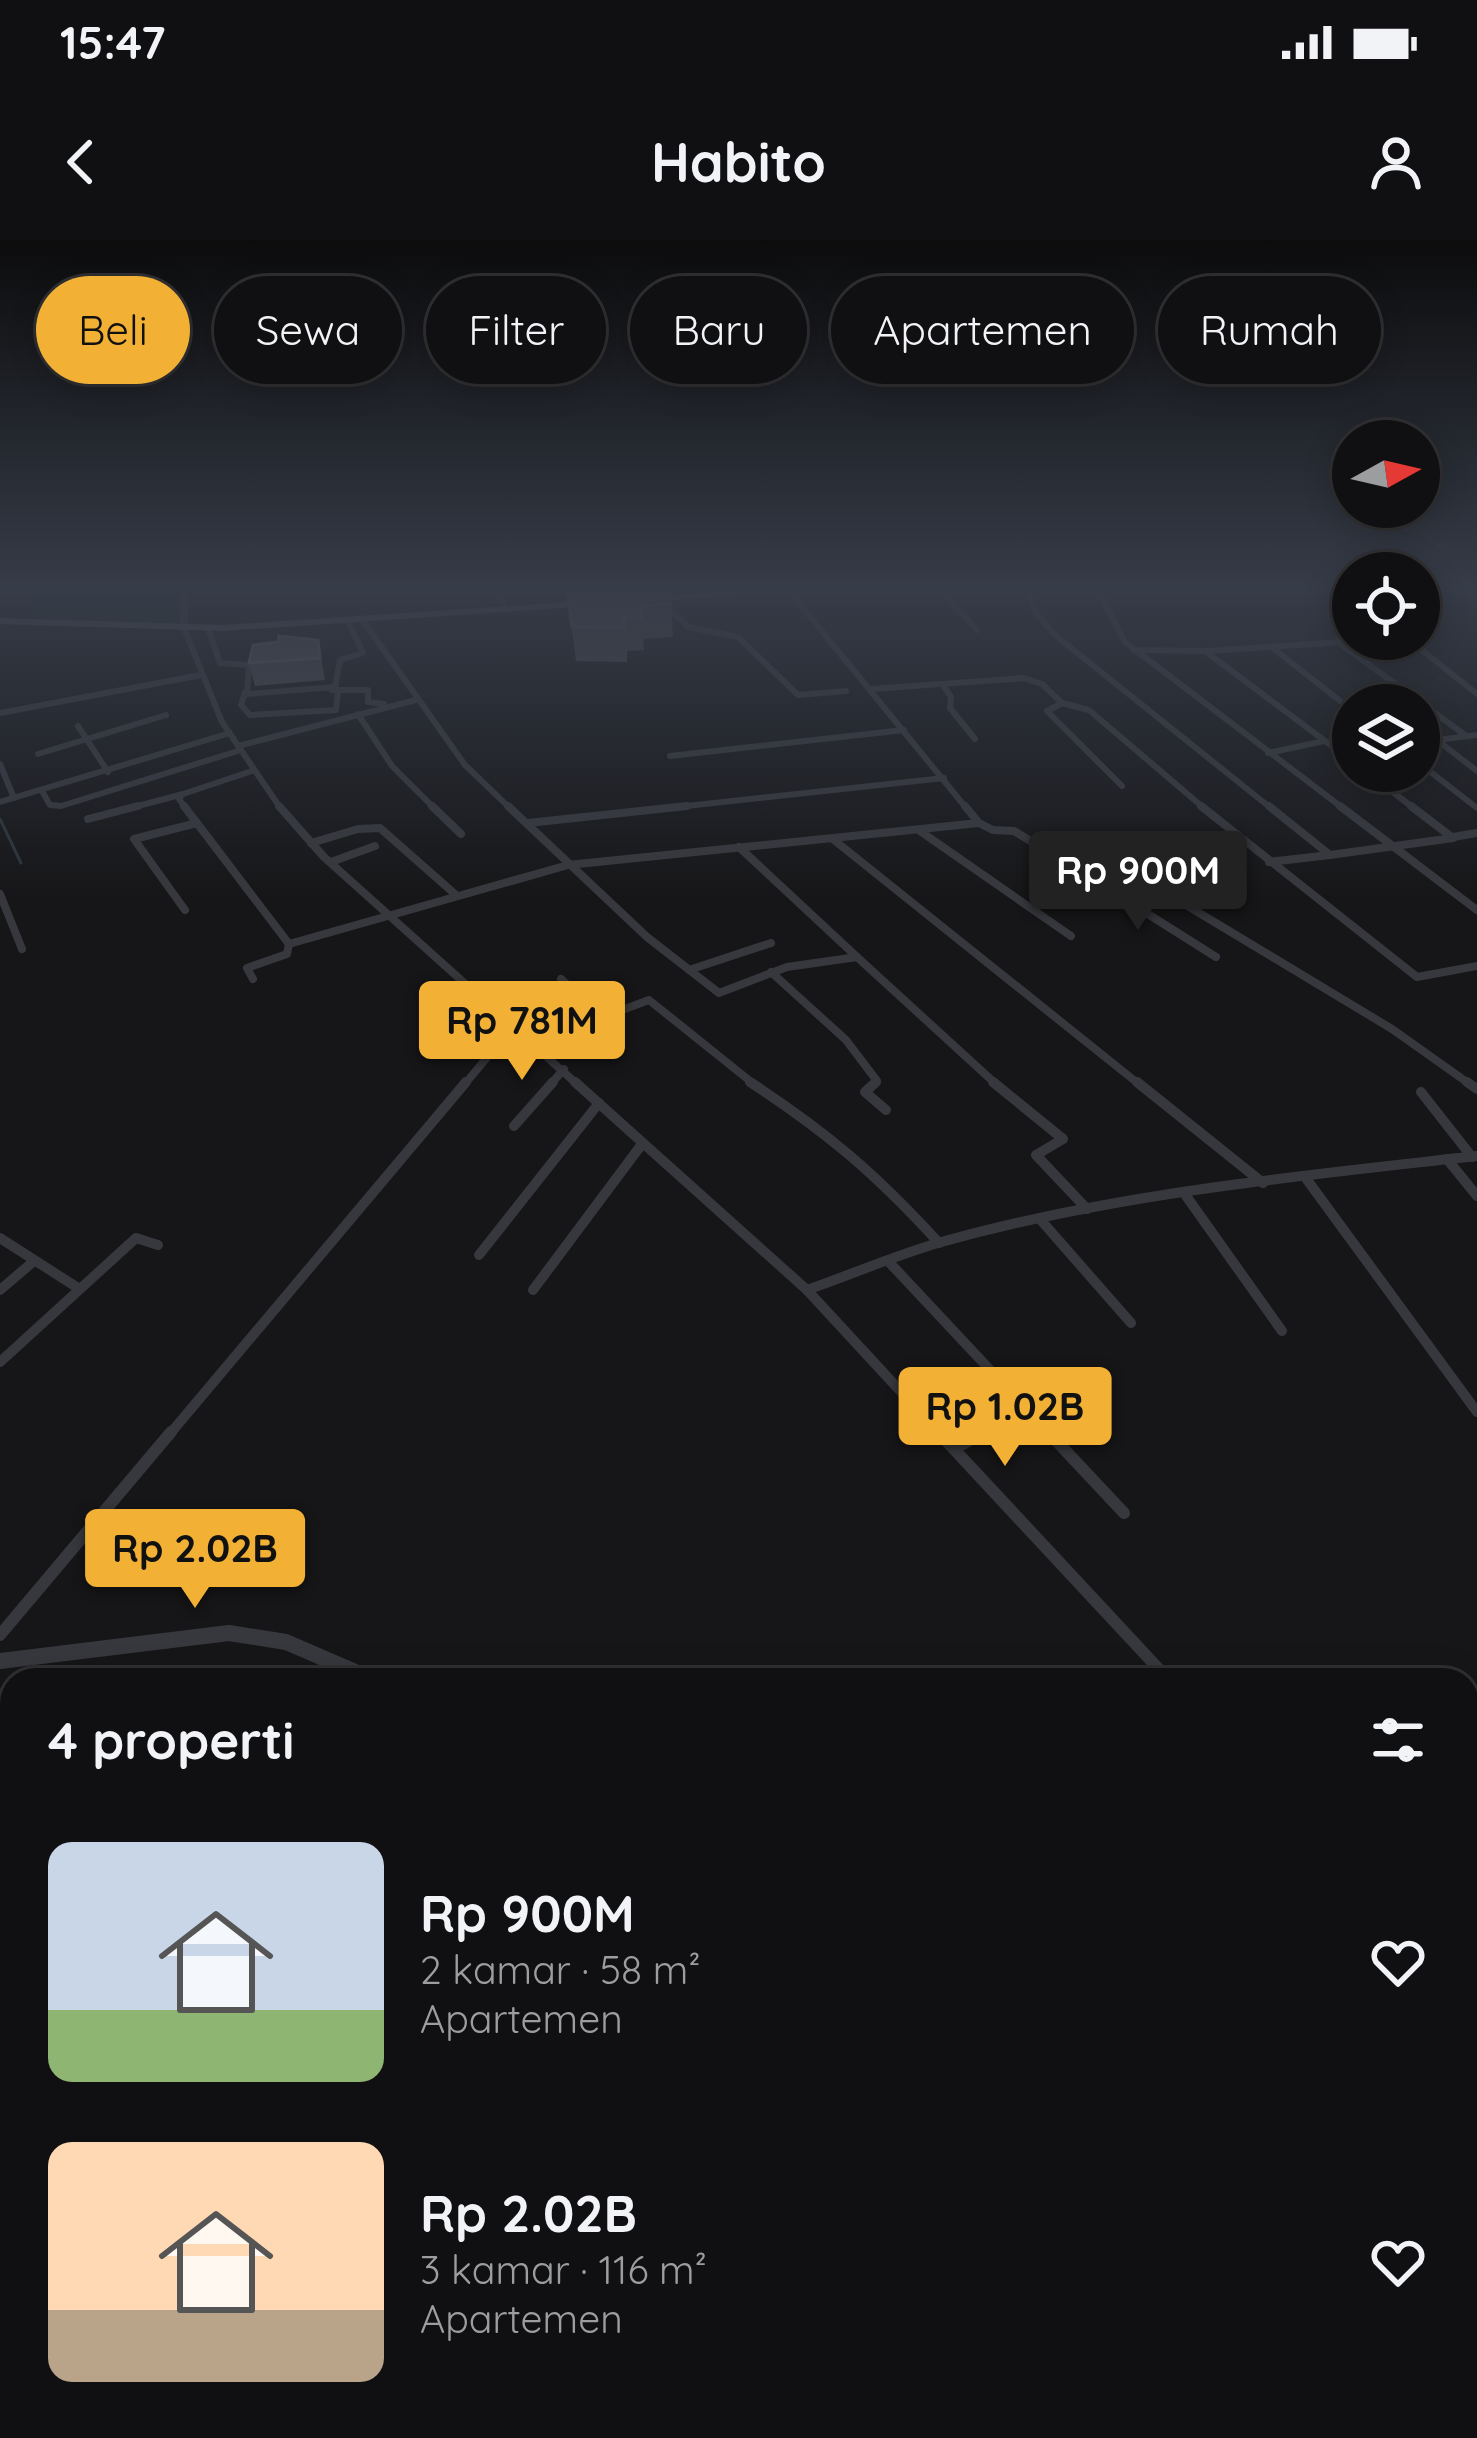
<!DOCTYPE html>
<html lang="id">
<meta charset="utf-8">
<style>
:root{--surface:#101012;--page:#19191b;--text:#f1f3f6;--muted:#9c9d9f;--line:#303032;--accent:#f2b134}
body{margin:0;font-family:Quicksand,sans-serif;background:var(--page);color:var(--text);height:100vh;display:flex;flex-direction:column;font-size:45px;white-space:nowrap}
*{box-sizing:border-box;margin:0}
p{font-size:39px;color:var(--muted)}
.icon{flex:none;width:66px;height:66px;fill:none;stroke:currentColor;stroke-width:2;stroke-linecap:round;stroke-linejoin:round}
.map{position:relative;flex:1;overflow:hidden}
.sheet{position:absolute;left:0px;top:1428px;width:1479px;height:771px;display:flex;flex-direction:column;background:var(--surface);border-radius:36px 36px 0 0;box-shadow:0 6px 30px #0003,0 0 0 3px var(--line)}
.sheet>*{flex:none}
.top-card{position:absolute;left:36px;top:36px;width:1407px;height:108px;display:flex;gap:24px}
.needle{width:78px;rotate:82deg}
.buttons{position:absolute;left:1332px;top:180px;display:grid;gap:24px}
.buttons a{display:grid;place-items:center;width:108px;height:108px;border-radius:50%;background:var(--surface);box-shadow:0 6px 30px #0003,0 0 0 3px var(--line);font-size:60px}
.price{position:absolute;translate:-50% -102px;padding:0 27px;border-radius:12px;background:var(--accent);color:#111;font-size:39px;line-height:78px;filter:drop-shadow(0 3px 6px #0008)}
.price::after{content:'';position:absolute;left:50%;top:72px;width:36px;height:27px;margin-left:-18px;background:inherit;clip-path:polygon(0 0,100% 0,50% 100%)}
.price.selected{background:#222;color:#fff}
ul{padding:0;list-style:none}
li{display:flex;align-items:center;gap:36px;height:300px;padding:0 48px}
li span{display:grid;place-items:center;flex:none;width:336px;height:240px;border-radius:24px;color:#555}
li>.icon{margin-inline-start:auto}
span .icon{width:144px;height:144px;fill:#fffc;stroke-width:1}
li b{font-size:51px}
h2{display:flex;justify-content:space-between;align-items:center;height:144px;padding:0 48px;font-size:51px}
.tag{padding:0 42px;border-radius:54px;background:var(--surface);box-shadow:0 6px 30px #0003,0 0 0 3px var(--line);font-size:42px;line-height:108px}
.tag.selected{background:var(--accent);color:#111}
.status{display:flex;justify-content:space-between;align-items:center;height:84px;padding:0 60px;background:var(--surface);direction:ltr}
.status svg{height:33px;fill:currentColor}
header{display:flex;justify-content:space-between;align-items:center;height:156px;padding:0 48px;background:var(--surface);font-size:54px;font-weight:700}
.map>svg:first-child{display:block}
.green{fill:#1e261f}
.water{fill:#2c353c}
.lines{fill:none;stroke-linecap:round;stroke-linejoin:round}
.stream{stroke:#2c353c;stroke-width:3}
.minor-far4{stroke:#37383d;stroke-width:6}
.minor-far3{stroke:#37383d;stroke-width:8}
.minor-far2{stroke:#37383d;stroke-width:10}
.minor-far1{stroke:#37383d;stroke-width:12}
.minor{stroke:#37383d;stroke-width:16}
.tertiary-far2{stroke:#37383d;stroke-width:8}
.tertiary-far1{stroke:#37383d;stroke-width:16}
.tertiary{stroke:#37383d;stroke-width:21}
.primary{fill:#53555c;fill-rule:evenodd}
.wall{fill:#47494d}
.building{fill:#525359;stroke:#5f6168;stroke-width:3}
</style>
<div class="status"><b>15:47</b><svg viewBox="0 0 49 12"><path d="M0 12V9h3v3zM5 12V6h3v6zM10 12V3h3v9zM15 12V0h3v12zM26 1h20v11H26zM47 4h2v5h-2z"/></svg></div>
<header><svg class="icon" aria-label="back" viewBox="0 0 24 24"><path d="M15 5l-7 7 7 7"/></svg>Habito<svg class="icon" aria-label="person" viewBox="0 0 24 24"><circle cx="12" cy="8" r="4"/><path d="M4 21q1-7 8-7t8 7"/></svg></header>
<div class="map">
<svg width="1477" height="2198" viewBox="0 0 1477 2198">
<rect width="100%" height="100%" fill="#161618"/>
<path class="green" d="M32 349H176L177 384 32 379Z"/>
<path class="water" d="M0 1881 12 1885V2187H778L806 2198H0Z"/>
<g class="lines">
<path class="stream" d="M0 579 21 623"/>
<g class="minor-far4">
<path d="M497 349 505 369"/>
<path d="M896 349 916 352"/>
<path d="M1027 349 1035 372 1055 395 1272 569"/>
<path d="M1097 349 1125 402 1344 569"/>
<path d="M789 351 967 569"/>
<path d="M924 352 943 353 977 390"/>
<path d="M666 365 688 387 738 397 798 455 846 451"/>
<path d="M361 378 465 525 511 569"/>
<path d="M184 388 222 482 281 569"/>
<path d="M208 388 220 423 249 425 247 454 335 447 340 420 363 413 347 379"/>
<path d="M1408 399 1477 454"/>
<path d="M1338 402 1465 495"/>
<path d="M1274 409 1353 471"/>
<path d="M1134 410 1205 411 1353 522"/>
<path d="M1207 411 1389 399"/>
<path d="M943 445 951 457 950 468 975 499"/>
<path d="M871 449 1024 438 1042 444 1062 463"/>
<path d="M332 450H368V462L384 464"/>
<path d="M245 452 241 465 250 475 336 470 338 451"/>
<path d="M0 473 201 435"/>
<path d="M358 474 392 526 435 569"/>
<path d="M78 486 108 532"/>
<path d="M1477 495 1437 500 1477 531"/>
<path d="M238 506 416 460"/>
<path d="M1268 513 1324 501"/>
<path d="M38 514 166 475"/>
<path d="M670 516 904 490"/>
<path d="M1419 523 1477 568"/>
<path d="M0 524 14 558"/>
<path d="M1365 531 1415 569"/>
<path d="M1122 546 1047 471 1062 463 1089 470 1205 569"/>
<path d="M42 551 50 565 61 566 241 510"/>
<path d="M0 562 230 493"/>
<path d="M127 569 183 554"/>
<path d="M186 569 179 559 183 554 252 531"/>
<path d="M659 569 944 538"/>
</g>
<g class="minor-far3">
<path d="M184 566 289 704 568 625 979 583 965 566"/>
<path d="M279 566 324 617 578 845"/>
<path d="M432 566 461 594"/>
<path d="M508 566 647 697 719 753 787 727 857 717 739 607"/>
<path d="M1201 566 1417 737 1477 726"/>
<path d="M1269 566 1330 615 1453 598 1411 566"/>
<path d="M1340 566 1477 670"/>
<path d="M88 579 138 566"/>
<path d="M528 583 687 566"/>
<path d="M979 583 993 590 1014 591 1083 633 1108 622 1118 624 1392 789 1471 845"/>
<path d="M920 591 1071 696"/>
<path d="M1453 597 1477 593"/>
<path d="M834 600 1140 845"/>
<path d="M311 603 358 589 380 588 456 655"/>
<path d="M331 622 375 606"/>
<path d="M1269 622 1330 615"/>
<path d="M1083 633 1216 717"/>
<path d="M0 654 22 709"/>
<path d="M185 670 134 599 197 583"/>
<path d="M857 717 997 845"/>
<path d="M689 730 771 703"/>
<path d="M771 732 846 800 877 841 873 845"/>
<path d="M253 739 247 728 287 714 289 704"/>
<path d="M561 739 601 777"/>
<path d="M536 802 649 760 755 845"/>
<path d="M464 845 515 784"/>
<path d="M550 845 564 829"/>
</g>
<g class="minor-far2">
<path d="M575 842 807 1050 941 1195"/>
<path d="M750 842C828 893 876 934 939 1003"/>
<path d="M876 842 865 852 886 870"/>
<path d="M993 842 1063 899 1036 915 1087 969"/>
<path d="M1137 842 1263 943"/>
<path d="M1467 842 1477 849"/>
<path d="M1421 852 1472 917"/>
<path d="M514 886 553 842"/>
<path d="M1447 919 1477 956"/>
<path d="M1305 937 1477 1172"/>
<path d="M1184 953 1282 1091"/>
<path d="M1039 978 1131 1083"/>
<path d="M0 998 78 1048"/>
<path d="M479 1015 599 863"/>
<path d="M888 1021 1051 1195"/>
<path d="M0 1050 34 1021"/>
<path d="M533 1050 642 904"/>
<path d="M807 1050C853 1034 898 1014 945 1001 1118 953 1299 936 1477 916"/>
<path d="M0 1122 136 998 158 1005"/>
<path d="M169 1195 466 842"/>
<path d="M979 1195 1022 1170"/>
</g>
<g class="minor-far1">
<path d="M938 1192 1169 1440"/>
<path d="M1048 1192 1124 1273"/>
<path d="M954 1209 984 1192"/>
<path d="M0 1395 171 1192"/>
</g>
<path class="minor" d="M1467 1750 1477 1760"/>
<path class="tertiary-far2" d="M184 349V388"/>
<path class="tertiary-far1" d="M0 1421 229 1393 286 1402 374 1440"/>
<g class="tertiary">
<path d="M1467 1923 1477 1926"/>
<path d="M768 2198 771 2187"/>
</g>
<g class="primary">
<path d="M761 349H815L648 362 644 359 648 356Z"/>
<path d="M586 361 589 362V366L223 391 0 384V378L223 385Z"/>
</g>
</g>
<g class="wall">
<path d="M567 352 671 364 673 397 643 399 644 410 627 411V422L576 421Z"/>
<path d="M318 400 325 440 255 446 249 423Z"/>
</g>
<g class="building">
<path d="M613 349H667L671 364 640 366 642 377 623 378 625 388 572 387 567 352Z"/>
<path d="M279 396 318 400 320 418 249 423 253 405 278 402Z"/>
</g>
<linearGradient id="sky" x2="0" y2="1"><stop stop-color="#0c0c0d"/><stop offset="0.53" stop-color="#363c48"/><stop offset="1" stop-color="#363c48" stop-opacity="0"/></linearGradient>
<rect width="1477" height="657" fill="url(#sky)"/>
</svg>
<div class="buttons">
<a><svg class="needle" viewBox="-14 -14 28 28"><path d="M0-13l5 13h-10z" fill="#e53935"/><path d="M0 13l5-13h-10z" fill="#9c9d9f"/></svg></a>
<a><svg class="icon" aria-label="locate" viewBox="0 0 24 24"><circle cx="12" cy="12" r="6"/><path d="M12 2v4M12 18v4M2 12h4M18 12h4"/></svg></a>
<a><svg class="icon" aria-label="layers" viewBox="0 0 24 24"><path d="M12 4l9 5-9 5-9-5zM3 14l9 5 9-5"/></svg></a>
</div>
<b class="price selected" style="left:1138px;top:693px">Rp 900M</b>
<b class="price" style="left:522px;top:843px">Rp 781M</b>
<b class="price" style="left:1005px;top:1229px">Rp 1.02B</b>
<b class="price" style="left:195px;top:1371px">Rp 2.02B</b>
<div class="top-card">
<a class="tag selected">Beli</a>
<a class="tag">Sewa</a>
<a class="tag">Filter</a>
<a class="tag">Baru</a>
<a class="tag">Apartemen</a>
<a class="tag">Rumah</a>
</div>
<section class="sheet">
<h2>4 properti<svg class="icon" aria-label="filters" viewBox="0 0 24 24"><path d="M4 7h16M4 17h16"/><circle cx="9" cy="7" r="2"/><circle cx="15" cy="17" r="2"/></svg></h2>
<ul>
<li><span style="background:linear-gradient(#c9d6e8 70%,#8fb573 0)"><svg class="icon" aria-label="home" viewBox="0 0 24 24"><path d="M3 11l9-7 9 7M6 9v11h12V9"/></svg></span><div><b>Rp 900M</b><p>2 kamar · 58 m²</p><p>Apartemen</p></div><svg class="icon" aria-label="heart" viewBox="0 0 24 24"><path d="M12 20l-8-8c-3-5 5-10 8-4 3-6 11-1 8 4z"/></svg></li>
<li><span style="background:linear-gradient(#ffd9b3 70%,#b9a48a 0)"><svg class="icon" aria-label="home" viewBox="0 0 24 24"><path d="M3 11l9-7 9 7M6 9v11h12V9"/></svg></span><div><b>Rp 2.02B</b><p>3 kamar · 116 m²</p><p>Apartemen</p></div><svg class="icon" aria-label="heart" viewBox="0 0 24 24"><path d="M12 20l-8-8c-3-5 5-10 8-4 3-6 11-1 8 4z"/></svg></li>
</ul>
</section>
</div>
